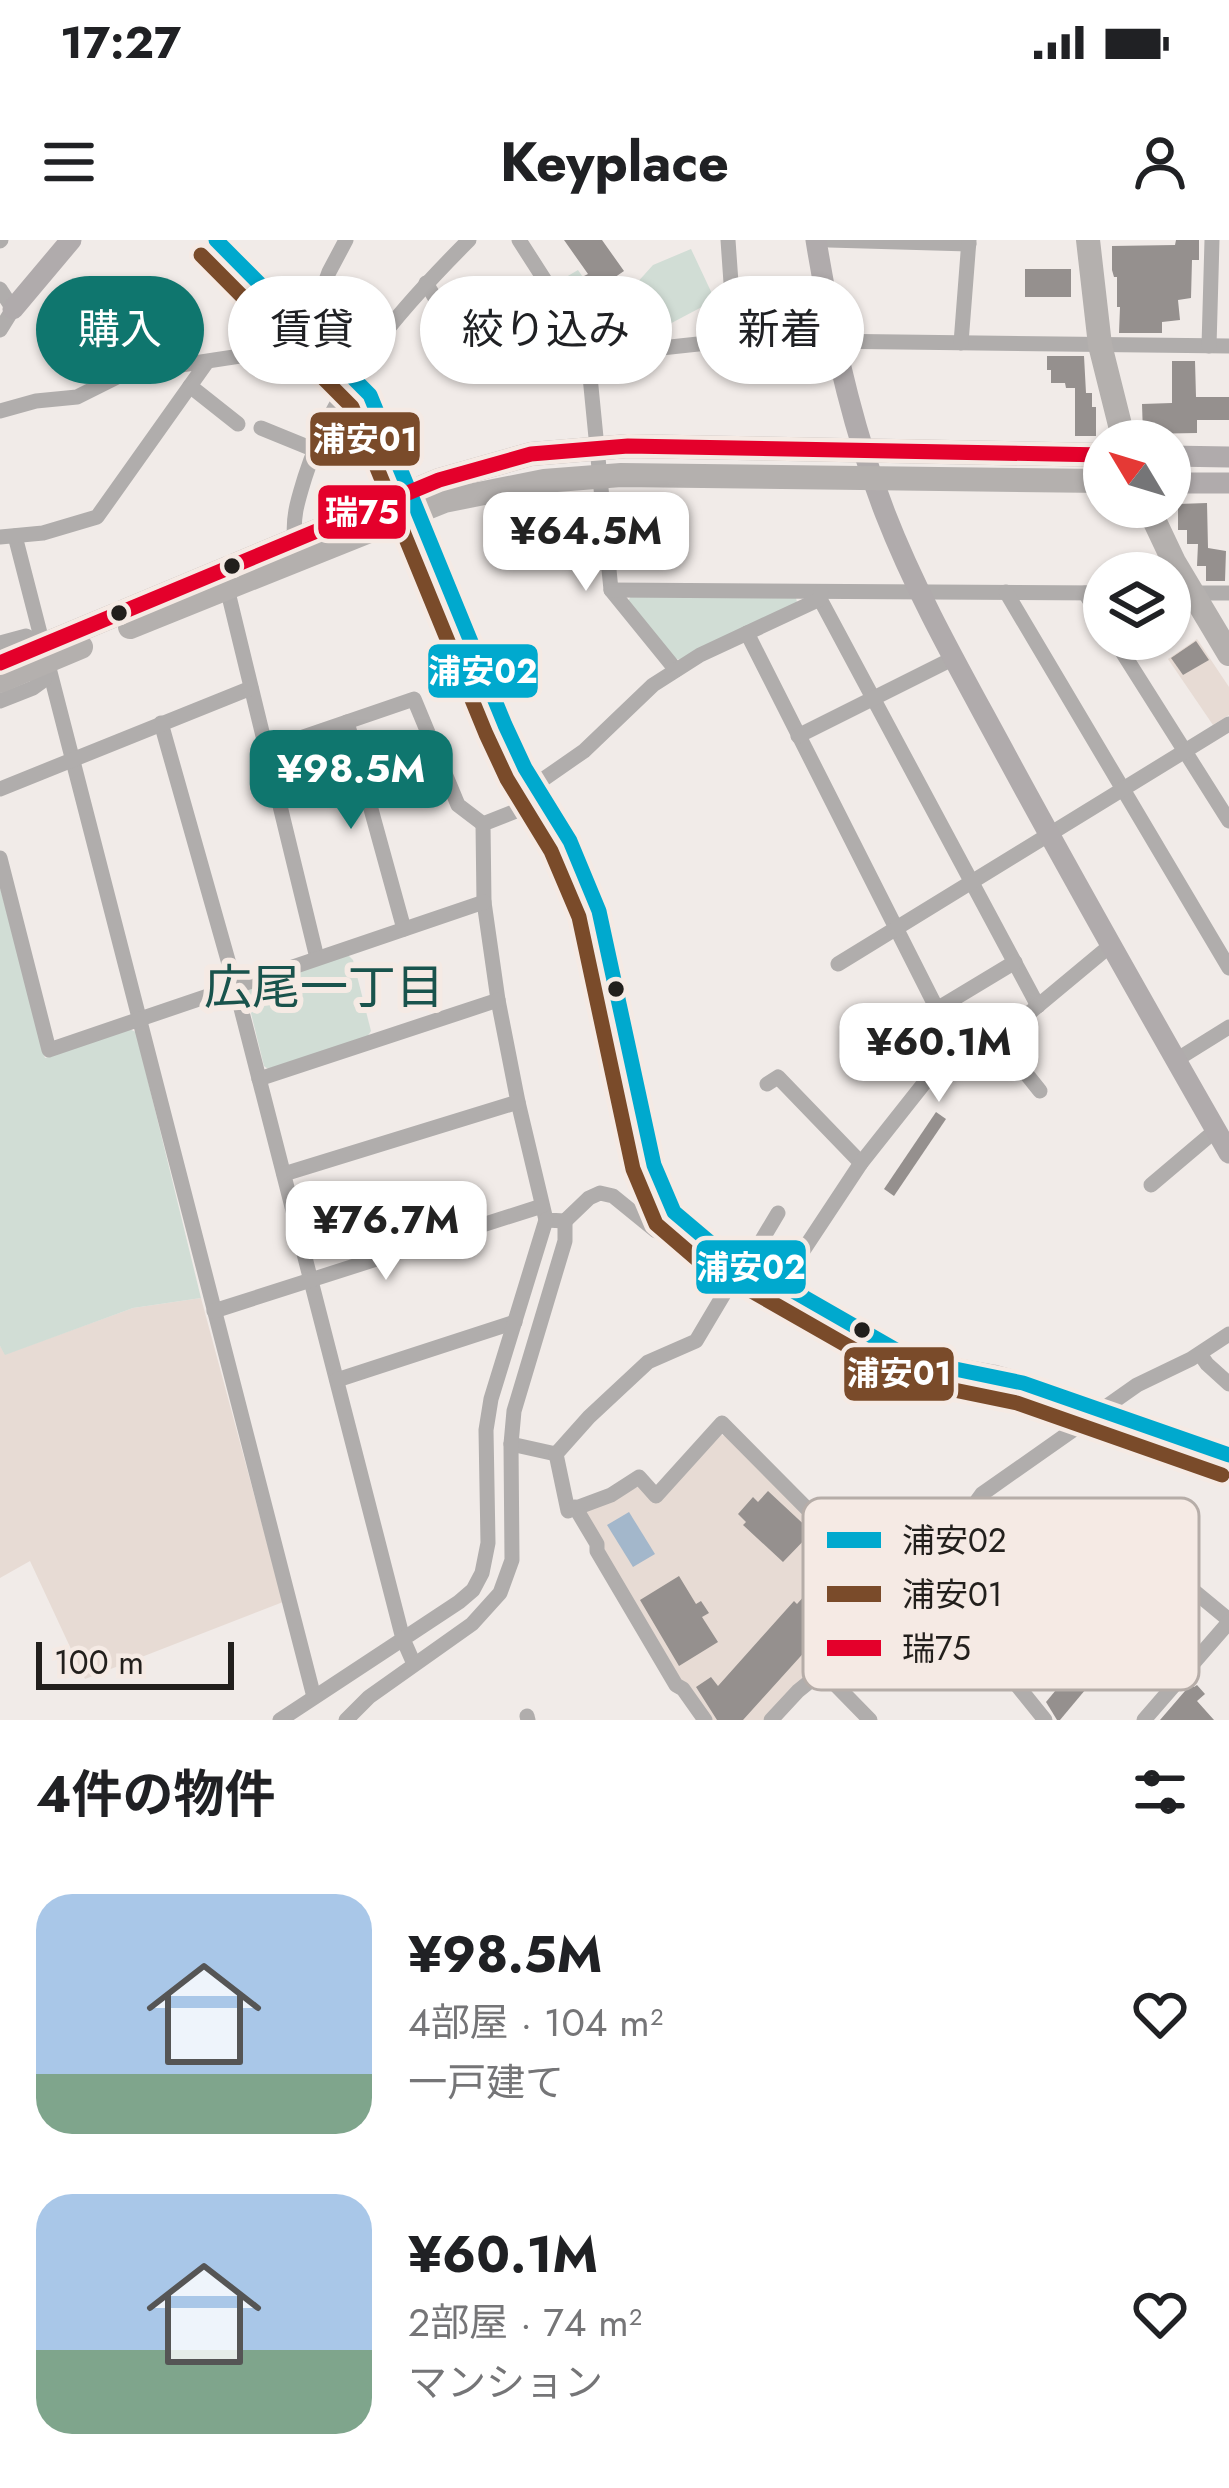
<!DOCTYPE html>
<html lang="ja">
<meta charset="utf-8">
<style>
:root{--surface:#fff;--page:#f6f6f6;--text:#202124;--muted:#757577;--accent:#0f766e}
body{margin:0;font-family:Jost,"Noto Sans JP",sans-serif;background:var(--page);color:var(--text);height:100vh;display:flex;flex-direction:column;font-size:45px;white-space:nowrap}
*{box-sizing:border-box;margin:0}
p{font-size:39px;color:var(--muted)}
.icon{flex:none;width:66px;height:66px;fill:none;stroke:currentColor;stroke-width:2;stroke-linecap:round;stroke-linejoin:round}
.map{position:relative;height:1480px;overflow:hidden}
.sheet{display:flex;flex-direction:column;background:var(--surface);flex:1}
.sheet>*{flex:none}
.banner{position:absolute;left:36px;top:36px;width:1158px;height:108px;display:flex;gap:24px}
.needle{width:78px;rotate:308deg}
.tools{position:absolute;left:1083px;top:180px;display:grid;gap:24px}
.tools a{display:grid;place-items:center;width:108px;height:108px;border-radius:50%;background:var(--surface);box-shadow:0 3px 9px #0004;font-size:60px}
.scale{position:absolute;left:36px;bottom:30px;width:198px;box-sizing:border-box;padding-left:12px;border:6px solid #221f1c;border-top:0;font-size:33px;line-height:42px;white-space:nowrap;color:#221f1c;-webkit-text-stroke:9px #f5eae4;paint-order:stroke}
.price{position:absolute;translate:-50% -102px;padding:0 27px;border-radius:24px;background:#fff;color:#222;font-size:39px;line-height:78px;filter:drop-shadow(0 3px 6px #0008)}
.price::after{content:'';position:absolute;left:50%;top:72px;width:36px;height:27px;margin-left:-18px;background:inherit;clip-path:polygon(0 0,100% 0,50% 100%)}
.price.current{background:var(--accent);color:#fff}
ul{padding:0;list-style:none}
li{display:flex;align-items:center;gap:36px;height:300px;padding:0 36px}
li span{display:grid;place-items:center;flex:none;width:336px;height:240px;border-radius:36px;color:#555}
li>.icon{margin-inline-start:auto}
span .icon{width:144px;height:144px;fill:#fffc;stroke-width:1}
li b{font-size:51px}
h2{display:flex;justify-content:space-between;align-items:center;height:144px;padding:0 36px;font-size:51px}
.tag{padding:0 42px;border-radius:54px;background:var(--surface);box-shadow:0 3px 9px #0004;font-size:42px;line-height:108px}
.tag.current{background:var(--accent);color:#fff}
.status{display:flex;justify-content:space-between;align-items:center;height:84px;padding:0 60px;background:var(--surface);direction:ltr}
.status svg{height:33px;fill:currentColor}
header{display:flex;justify-content:space-between;align-items:center;height:156px;padding:0 36px;background:var(--surface);font-size:54px;font-weight:700}
.map>svg:first-child{display:block}
.built{fill:#e7dbd4}
.green{fill:#d1ddd5}
.water{fill:#a3b7cb}
.building{fill:#95908e}
.lines{fill:none;stroke-linecap:round;stroke-linejoin:round}
.street{stroke:#b0adac;stroke-width:15}
.secondary{stroke:#b0abac;stroke-width:21}
.primary{stroke:#b4b0ae;stroke-width:24}
.bus-1-casing{stroke:#f5eae4;stroke-width:24}
.bus-2-casing{stroke:#f5eae4;stroke-width:24}
.bus-3-casing{stroke:#f5eae4;stroke-width:24}
.bus-1{stroke:#00a9ce;stroke-width:15}
.bus-2{stroke:#7a4b2a;stroke-width:15}
.bus-3{stroke:#e4002b;stroke-width:15}
.bus-dot{fill:#221f1c;stroke:#f5eae4;stroke-width:4.5}
.labels{text-anchor:middle;stroke-width:12;stroke-linejoin:round;paint-order:stroke}
.neighbourhood-label{font-size:48px;fill:#19534c;stroke:#f5eae4}
.key{fill:#f5eae4;stroke:#b6ada8;stroke-width:3}
.key-label{font-size:33px;fill:#221f1c}
.line-badge{stroke:#f5eae4;stroke-width:4.5}
.badge-label{font-size:33px;text-anchor:middle;font-weight:bold;fill:#fff}
</style>
<div class="status"><b>17:27</b><svg viewBox="0 0 49 12"><path d="M0 12V9h3v3zM5 12V6h3v6zM10 12V3h3v9zM15 12V0h3v12zM26 1h20v11H26zM47 4h2v5h-2z"/></svg></div>
<header><svg class="icon" aria-label="menu" viewBox="0 0 24 24"><path d="M4 6h16M4 12h16M4 18h16"/></svg>Keyplace<svg class="icon" aria-label="person" viewBox="0 0 24 24"><circle cx="12" cy="8" r="4"/><path d="M4 21q1-7 8-7t8 7"/></svg></header>
<div class="map">
<svg width="1229" height="1480" viewBox="0 0 1229 1480">
<rect width="100%" height="100%" fill="#f1ebe8"/>
<g class="built">
<path d="M1197 399 1229 447V475L1213 485 1168 419Z"/>
<path d="M201 1058 283 1362 85 1439 30 1321 0 1338V1106L6 1114 133 1068Z"/>
<path d="M721 1195 726 1196 837 1306 884 1288 906 1318 904 1324 870 1354 857 1382 830 1416 793 1448 763 1480H710L679 1440 602 1310 604 1302 585 1273 588 1269 640 1246 655 1262Z"/>
</g>
<g class="green">
<path d="M691 9 715 60 630 105 596 108 593 106 556 43 578 30 593 52 609 44 617 53 635 45 653 25Z"/>
<path d="M631 356 796 357 797 363 680 420 674 418 628 361Z"/>
<path d="M0 647 45 818 129 789 136 792 201 1058 133 1068 5 1115 0 1106Z"/>
<path d="M348 715 353 720 371 791 367 797 268 829 264 826 246 753 249 749Z"/>
</g>
<path class="water" d="M629 1272 655 1314 633 1327 607 1285Z"/>
<g class="building">
<path d="M564 0H602L624 31 595 51 584 36 588 34Z"/>
<path d="M1176 0H1199V20H1192L1191 58 1178 60 1180 80 1162 82V93H1119L1120 67H1117V37H1114L1112 30V6L1175 5Z"/>
<rect x="1025" y="29" width="46" height="28"/>
<path d="M1047 116H1084L1086 153H1092V167H1096V196H1075V148H1066L1065 143H1051V130H1047Z"/>
<path d="M1172 121H1195L1196 157H1229V180H1197V193L1143 194 1142 164 1172 163Z"/>
<path d="M1207 263 1208 308 1226 311 1225 341H1206V326H1197L1198 304H1187V290H1178V264Z"/>
<path d="M1196 401 1209 420 1183 435 1171 418Z"/>
<path d="M936 872 946 879 894 956 884 949Z"/>
<path d="M768 1251 812 1292 783 1322 743 1285 746 1282 738 1274 753 1257 758 1262Z"/>
<path d="M831 1319 845 1332 856 1319 874 1335 743 1480H717L696 1447 711 1437 718 1446 794 1361 797 1364 815 1344 811 1341Z"/>
<path d="M679 1336 696 1364 701 1361 709 1373 702 1377 718 1402 679 1426 640 1360Z"/>
<path d="M1110 1385 1127 1400 1060 1480H1057L1046 1462Z"/>
<path d="M1191 1444 1194 1447 1197 1445 1205 1454 1197 1461 1214 1480H1160Z"/>
</g>
<g class="lines">
<g class="street">
<path d="M519 0 587 106 611 350 676 430"/>
<path d="M728 0 735 100"/>
<path d="M829 0 969 4"/>
<path d="M0 1 1 0"/>
<path d="M426 43 477 128 735 100 1229 106"/>
<path d="M0 49 13 69 0 90"/>
<path d="M307 92 329 32 346 0"/>
<path d="M961 103 969 0"/>
<path d="M1209 106 1212 0"/>
<path d="M190 146 238 184"/>
<path d="M0 171 36 161 77 157 117 137 135 132 319 104"/>
<path d="M261 188 315 210"/>
<path d="M15 296 314 1457"/>
<path d="M0 297 43 293 97 277 207 122"/>
<path d="M295 301C292 277 298 260 305 237 335 142 400 69 469 0"/>
<path d="M227 348 317 718"/>
<path d="M611 350 1104 353"/>
<path d="M1006 352 1229 728"/>
<path d="M1085 353 1104 383"/>
<path d="M1170 353H1229"/>
<path d="M820 359 1038 766"/>
<path d="M747 393 937 769 1015 722"/>
<path d="M1114 399 1229 581"/>
<path d="M0 403 26 396 44 405"/>
<path d="M0 461 33 448 44 440 47 425"/>
<path d="M347 482 404 689"/>
<path d="M161 483 235 745 403 1399 280 1480"/>
<path d="M798 496 954 418"/>
<path d="M265 510 414 459 458 565 483 584"/>
<path d="M535 545 584 511 653 445 700 415 820 359 821 352"/>
<path d="M0 549 251 448"/>
<path d="M544 560 483 584 484 662 498 760 518 862 546 980 565 981 589 958 600 953 613 956 656 991H669L681 979"/>
<path d="M0 618 49 810 484 662"/>
<path d="M838 724 1229 484"/>
<path d="M1176 820 1229 787"/>
<path d="M1028 836 1040 851"/>
<path d="M259 839 498 760"/>
<path d="M767 844 778 837 861 923"/>
<path d="M284 934 518 862"/>
<path d="M1151 945 1216 890"/>
<path d="M747 1025 778 973"/>
<path d="M781 1044 861 923 933 832 1022 779 1111 705"/>
<path d="M214 1071 542 966"/>
<path d="M1200 1114 1207 1124 1229 1144"/>
<path d="M337 1140 515 1082"/>
<path d="M511 1204 556 1214 589 1177 648 1122 696 1101 743 1022"/>
<path d="M556 1214 568 1271 611 1255 639 1237 656 1256 722 1183 836 1298 864 1291 887 1279 918 1322 1045 1480"/>
<path d="M575 1267 597 1304V1311L676 1445 683 1449 705 1480"/>
<path d="M1183 1342 1229 1380"/>
<path d="M414 1424 403 1399 459 1362 473 1350 482 1333 488 1303 486 1190 491 1159 546 980"/>
<path d="M823 1432 870 1480"/>
<path d="M527 1476 528 1480"/>
<path d="M346 1480 369 1457 472 1384 500 1353 512 1320 511 1204 514 1171 565 1001V981"/>
<path d="M771 1480 798 1451 835 1421 857 1392 880 1353 955 1291 982 1254 1137 1145 1191 1119 1229 1094"/>
<path d="M1144 1480 1229 1382"/>
</g>
<g class="secondary">
<path d="M216 0 370 155 505 485 525 528 570 601 599 671 654 925 665 955 674 972 713 1005 896 1110 926 1123 993 1135 1023 1143 1229 1215"/>
<path d="M816 0C831 93 851 185 885 273 918 358 964 437 1007 517 1079 650 1154 782 1229 913"/>
<path d="M13 69 71 0"/>
<path d="M1170 216 1229 217"/>
<path d="M1170 243H1229"/>
</g>
<g class="primary">
<path d="M1088 0 1100 105 1124 201"/>
<path d="M1148 267 1174 322 1229 414"/>
<path d="M130 387 444 261 544 241 621 235 1104 241"/>
<path d="M0 423 439 240 531 214 628 206 1104 215"/>
<path d="M0 441 81 407"/>
</g>
<g class="bus-1-casing">
<path id="bus-1" d="M216 0 370 155 505 485 525 528 570 601 599 671 654 925 674 972 713 1005 896 1110 926 1123 1023 1143 1229 1215"/>
</g>
<g class="bus-2-casing">
<path id="bus-2" d="M201 15 352 167 486 494 507 539 551 611 579 677 633 929 656 984 699 1021 888 1129 920 1143 1017 1163 1222 1235"/>
</g>
<g class="bus-3-casing">
<path id="bus-3" d="M0 423 439 240 531 214 628 206 1104 215"/>
</g>
<use href="#bus-1" class="bus-1"/>
<use href="#bus-2" class="bus-2"/>
<use href="#bus-3" class="bus-3"/>
</g>
<g class="bus-dot">
<circle cx="232" cy="326" r="10"/>
<circle cx="119" cy="373" r="10"/>
<circle cx="616" cy="749" r="10"/>
<circle cx="862" cy="1090" r="10"/>
</g>
<g class="labels">
<g class="neighbourhood-label">
<text x="324" y="764">広尾一丁目</text>
</g>
</g>
<rect x="803" y="1258" width="396" height="192" rx="18" class="key"/>
<rect x="827" y="1292" width="54" height="16" fill="#00a9ce"/>
<rect x="827" y="1346" width="54" height="16" fill="#7a4b2a"/>
<rect x="827" y="1400" width="54" height="16" fill="#e4002b"/>
<g class="key-label">
<text x="902" y="1312">浦安02</text>
<text x="902" y="1366">浦安01</text>
<text x="902" y="1420">瑞75</text>
</g>
<g class="line-badge">
<rect x="308" y="170" width="114" height="58" rx="12" fill="#7a4b2a"/>
<rect x="316" y="243" width="92" height="58" rx="12" fill="#e4002b"/>
<rect x="426" y="402" width="114" height="58" rx="12" fill="#00a9ce"/>
<rect x="694" y="998" width="114" height="58" rx="12" fill="#00a9ce"/>
<rect x="842" y="1105" width="114" height="58" rx="12" fill="#7a4b2a"/>
</g>
<g class="badge-label">
<text x="365" y="211">浦安01</text>
<text x="362" y="284">瑞75</text>
<text x="483" y="443">浦安02</text>
<text x="751" y="1039">浦安02</text>
<text x="899" y="1145">浦安01</text>
</g>
</svg>
<div class="tools">
<a><svg class="needle" viewBox="-14 -14 28 28"><path d="M0-13l5 13h-10z" fill="#e53935"/><path d="M0 13l5-13h-10z" fill="#757577"/></svg></a>
<a><svg class="icon" aria-label="layers" viewBox="0 0 24 24"><path d="M12 4l9 5-9 5-9-5zM3 14l9 5 9-5"/></svg></a>
</div>
<div class="scale">100 m</div>
<b class="price" style="left:586px;top:354px">¥64.5M</b>
<b class="price current" style="left:351px;top:592px">¥98.5M</b>
<b class="price" style="left:939px;top:865px">¥60.1M</b>
<b class="price" style="left:386px;top:1043px">¥76.7M</b>
<div class="banner">
<a class="tag current">購入</a>
<a class="tag">賃貸</a>
<a class="tag">絞り込み</a>
<a class="tag">新着</a>
</div>
</div>
<section class="sheet">
<h2>4件の物件<svg class="icon" aria-label="filters" viewBox="0 0 24 24"><path d="M4 7h16M4 17h16"/><circle cx="9" cy="7" r="2"/><circle cx="15" cy="17" r="2"/></svg></h2>
<ul>
<li><span style="background:linear-gradient(#a9c7e8 75%,#7fa58c 0)"><svg class="icon" aria-label="home" viewBox="0 0 24 24"><path d="M3 11l9-7 9 7M6 9v11h12V9"/></svg></span><div><b>¥98.5M</b><p>4部屋 · 104 m²</p><p>一戸建て</p></div><svg class="icon" aria-label="heart" viewBox="0 0 24 24"><path d="M12 20l-8-8c-3-5 5-10 8-4 3-6 11-1 8 4z"/></svg></li>
<li><span style="background:linear-gradient(#a9c7e8 65%,#7fa58c 0)"><svg class="icon" aria-label="home" viewBox="0 0 24 24"><path d="M3 11l9-7 9 7M6 9v11h12V9"/></svg></span><div><b>¥60.1M</b><p>2部屋 · 74 m²</p><p>マンション</p></div><svg class="icon" aria-label="heart" viewBox="0 0 24 24"><path d="M12 20l-8-8c-3-5 5-10 8-4 3-6 11-1 8 4z"/></svg></li>
</ul>
</section>
